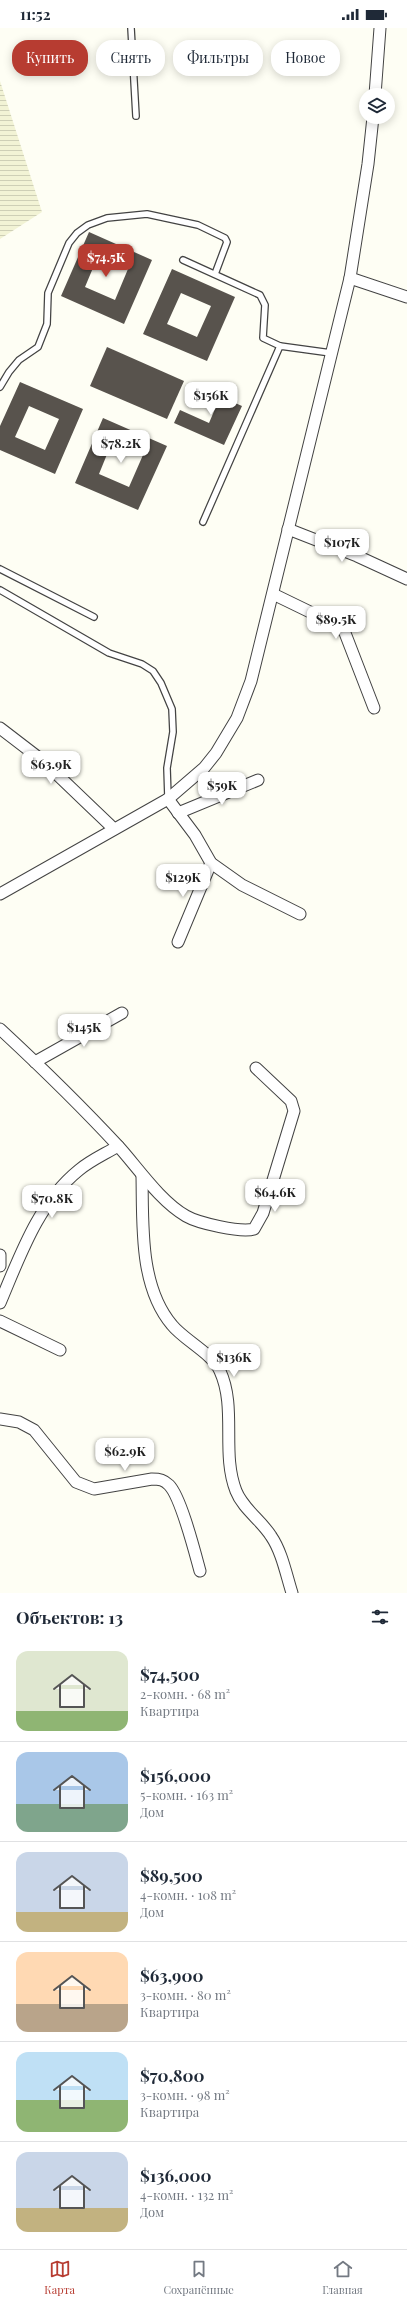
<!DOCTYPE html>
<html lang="ru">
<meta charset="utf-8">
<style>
:root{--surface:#fff;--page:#f2f2f3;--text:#1f2937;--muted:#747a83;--line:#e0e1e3;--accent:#b73c31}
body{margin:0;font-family:"Playfair Display",serif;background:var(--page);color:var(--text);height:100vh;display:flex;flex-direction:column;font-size:15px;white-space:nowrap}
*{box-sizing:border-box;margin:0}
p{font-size:13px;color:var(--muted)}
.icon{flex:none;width:22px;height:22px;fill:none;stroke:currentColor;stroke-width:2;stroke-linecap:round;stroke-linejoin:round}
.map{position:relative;height:1565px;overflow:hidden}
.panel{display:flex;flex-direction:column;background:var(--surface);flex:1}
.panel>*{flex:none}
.hud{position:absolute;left:12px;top:12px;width:383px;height:36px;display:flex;gap:8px}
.controls{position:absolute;left:359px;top:60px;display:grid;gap:8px}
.controls a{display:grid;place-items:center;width:36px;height:36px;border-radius:50%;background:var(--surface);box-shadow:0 2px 10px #0003;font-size:20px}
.price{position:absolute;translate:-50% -34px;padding:0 9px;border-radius:8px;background:#fff;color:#222;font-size:13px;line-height:26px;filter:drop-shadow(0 1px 2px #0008)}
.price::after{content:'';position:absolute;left:50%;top:24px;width:12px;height:9px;margin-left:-6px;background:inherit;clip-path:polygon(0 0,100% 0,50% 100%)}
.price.on{background:var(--accent);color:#fff}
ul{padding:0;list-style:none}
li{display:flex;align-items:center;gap:12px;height:100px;padding:0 16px}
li+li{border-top:1px solid var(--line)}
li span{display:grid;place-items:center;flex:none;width:112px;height:80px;border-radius:12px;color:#555}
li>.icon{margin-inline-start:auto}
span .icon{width:48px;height:48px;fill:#fffc;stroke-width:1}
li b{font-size:17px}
h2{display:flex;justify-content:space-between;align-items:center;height:48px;padding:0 16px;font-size:17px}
.pill{padding:0 14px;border-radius:16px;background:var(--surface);box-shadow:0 2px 10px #0003;font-size:14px;line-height:36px}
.pill.on{background:var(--accent);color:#fff}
.status{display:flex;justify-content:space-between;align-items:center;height:28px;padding:0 20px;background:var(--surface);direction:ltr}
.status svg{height:11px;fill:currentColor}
.menu{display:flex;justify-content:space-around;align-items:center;height:56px;border-top:1px solid var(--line);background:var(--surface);font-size:11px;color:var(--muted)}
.menu a{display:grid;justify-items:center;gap:2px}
.menu .on{color:var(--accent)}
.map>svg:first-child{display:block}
.farmland{fill:url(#farmland-rules)}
.building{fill:#58534d;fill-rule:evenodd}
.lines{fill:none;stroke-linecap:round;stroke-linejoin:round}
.service-casing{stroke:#434343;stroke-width:8}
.minor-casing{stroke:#434343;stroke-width:13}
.service{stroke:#fff;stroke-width:5.5}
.minor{stroke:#fff;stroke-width:11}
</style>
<div class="status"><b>11:52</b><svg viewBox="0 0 49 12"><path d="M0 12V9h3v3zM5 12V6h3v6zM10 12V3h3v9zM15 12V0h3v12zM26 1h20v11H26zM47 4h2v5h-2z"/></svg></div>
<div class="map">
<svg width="407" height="1565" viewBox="0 0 407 1565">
<defs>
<pattern id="farmland-rules" width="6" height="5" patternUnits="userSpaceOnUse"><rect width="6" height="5" fill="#f2f3d5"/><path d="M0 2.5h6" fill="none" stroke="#cecfb6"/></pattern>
</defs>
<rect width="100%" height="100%" fill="#fefef4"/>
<path class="farmland" d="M0 53 42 184 0 211Z"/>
<g class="building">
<path d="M89 204 152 232 124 296 61 268ZM98 228 128 241 115 272 85 259Z"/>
<path d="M172 241 235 269 207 333 143 306ZM181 265 211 278 197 309 167 296Z"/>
<path d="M107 319 184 353 167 391 90 358Z"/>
<path d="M20 354 83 381 55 446 0 422V398ZM29 378 59 391 45 422 15 409Z"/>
<path d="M192 356 242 378 224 417 174 395 180 382 209 395 215 381 186 368Z"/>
<path d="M103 390 167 418 138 482 75 455ZM112 414 143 427 129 459 99 446Z"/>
</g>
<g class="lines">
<g class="service-casing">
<g id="service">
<path d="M131 0 136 88"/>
<path d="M183 232 260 267 265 277 263 310 280 318"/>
<path d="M0 359 9 344 19 332 38 319 47 296 48 265 69 215 77 205 88 197 107 190 147 186 198 197 225 210 227 214 215 246"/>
<path d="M203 494 280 318 331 325"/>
<path d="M0 541 94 589"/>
<path d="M0 562 109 625 142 636 153 643 161 655 172 681 173 704 167 740 168 770"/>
</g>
</g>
<g class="minor-casing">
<g id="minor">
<path d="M375 67 380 0"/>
<path d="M350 250 407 269"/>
<path d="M288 501 357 528 407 551"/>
<path d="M273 566 341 599 345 605 374 680"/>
<path d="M0 700 43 733 114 801"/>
<path d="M168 771 195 807 211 835 242 857 300 886"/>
<path d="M178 785 258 752"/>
<path d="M0 866 168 771 204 740 216 725 237 690 251 653 350 250 368 136 373 89"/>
<path d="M178 914 211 835"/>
<path d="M0 1001C41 1039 81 1078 119 1119 138 1140 160 1173 186 1188 198 1195 241 1205 254 1201L263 1185 294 1083 291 1073 256 1040"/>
<path d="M35 1034 122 985"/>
<path d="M142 1148C143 1196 139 1258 172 1297 184 1312 213 1326 220 1343 237 1380 221 1425 236 1463 243 1481 261 1492 271 1508 282 1524 286 1546 292 1565"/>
<path d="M0 1227V1238"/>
<path d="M0 1275C20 1228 38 1175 79 1142 91 1132 105 1126 118 1118"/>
<path d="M0 1293 60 1322"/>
<path d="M0 1391 19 1394 34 1402 76 1454 94 1461 152 1451C160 1451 164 1452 169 1457 181 1469 195 1525 200 1543"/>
</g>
</g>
<use href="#service" class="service"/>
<use href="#minor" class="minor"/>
</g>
</svg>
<div class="controls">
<a><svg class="icon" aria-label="layers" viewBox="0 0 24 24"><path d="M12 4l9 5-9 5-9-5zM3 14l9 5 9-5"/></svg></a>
</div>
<b class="price on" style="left:106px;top:250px">$74.5K</b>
<b class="price" style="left:211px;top:388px">$156K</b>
<b class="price" style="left:121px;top:436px">$78.2K</b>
<b class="price" style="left:342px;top:535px">$107K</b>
<b class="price" style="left:336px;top:612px">$89.5K</b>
<b class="price" style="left:51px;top:757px">$63.9K</b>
<b class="price" style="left:222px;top:778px">$59K</b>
<b class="price" style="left:183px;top:870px">$129K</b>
<b class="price" style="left:84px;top:1020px">$145K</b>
<b class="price" style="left:275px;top:1185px">$64.6K</b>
<b class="price" style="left:52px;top:1191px">$70.8K</b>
<b class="price" style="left:234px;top:1350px">$136K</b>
<b class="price" style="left:125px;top:1444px">$62.9K</b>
<div class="hud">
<a class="pill on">Купить</a>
<a class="pill">Снять</a>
<a class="pill">Фильтры</a>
<a class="pill">Новое</a>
</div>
</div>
<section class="panel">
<h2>Объектов: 13<svg class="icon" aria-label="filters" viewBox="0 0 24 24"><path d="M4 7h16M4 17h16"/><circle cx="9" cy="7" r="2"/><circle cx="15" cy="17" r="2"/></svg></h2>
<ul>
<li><span style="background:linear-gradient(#dfe7d0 75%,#8fb573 0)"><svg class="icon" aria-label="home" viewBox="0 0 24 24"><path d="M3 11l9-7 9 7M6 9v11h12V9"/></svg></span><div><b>$74,500</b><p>2-комн. · 68 m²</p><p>Квартира</p></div></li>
<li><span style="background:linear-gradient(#a9c7e8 65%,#7fa58c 0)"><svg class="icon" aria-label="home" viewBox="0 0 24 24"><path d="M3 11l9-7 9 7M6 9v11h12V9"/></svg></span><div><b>$156,000</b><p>5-комн. · 163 m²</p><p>Дом</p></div></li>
<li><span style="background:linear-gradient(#c9d6e8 75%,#c2b280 0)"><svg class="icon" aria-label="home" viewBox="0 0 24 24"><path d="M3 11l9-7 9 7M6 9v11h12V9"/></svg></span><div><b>$89,500</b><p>4-комн. · 108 m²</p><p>Дом</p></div></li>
<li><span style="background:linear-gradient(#ffd9b3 65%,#b9a48a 0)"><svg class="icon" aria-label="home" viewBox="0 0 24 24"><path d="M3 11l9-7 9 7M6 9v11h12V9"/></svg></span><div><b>$63,900</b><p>3-комн. · 80 m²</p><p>Квартира</p></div></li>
<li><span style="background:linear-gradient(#bfe0f5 60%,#8fb573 0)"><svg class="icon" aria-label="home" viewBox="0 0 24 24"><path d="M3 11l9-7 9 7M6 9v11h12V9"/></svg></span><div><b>$70,800</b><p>3-комн. · 98 m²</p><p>Квартира</p></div></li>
<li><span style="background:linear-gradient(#c9d6e8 70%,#c2b280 0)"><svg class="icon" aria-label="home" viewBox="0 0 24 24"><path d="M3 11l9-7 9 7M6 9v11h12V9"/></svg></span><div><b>$136,000</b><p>4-комн. · 132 m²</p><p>Дом</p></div></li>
</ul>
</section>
<nav class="menu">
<a class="on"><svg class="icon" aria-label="map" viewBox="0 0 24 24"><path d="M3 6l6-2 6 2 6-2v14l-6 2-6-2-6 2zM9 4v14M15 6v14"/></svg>Карта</a>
<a><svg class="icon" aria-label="saved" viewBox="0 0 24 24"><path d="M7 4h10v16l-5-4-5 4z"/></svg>Сохранённые</a>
<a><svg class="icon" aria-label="home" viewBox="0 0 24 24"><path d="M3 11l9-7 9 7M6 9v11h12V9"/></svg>Главная</a>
</nav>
